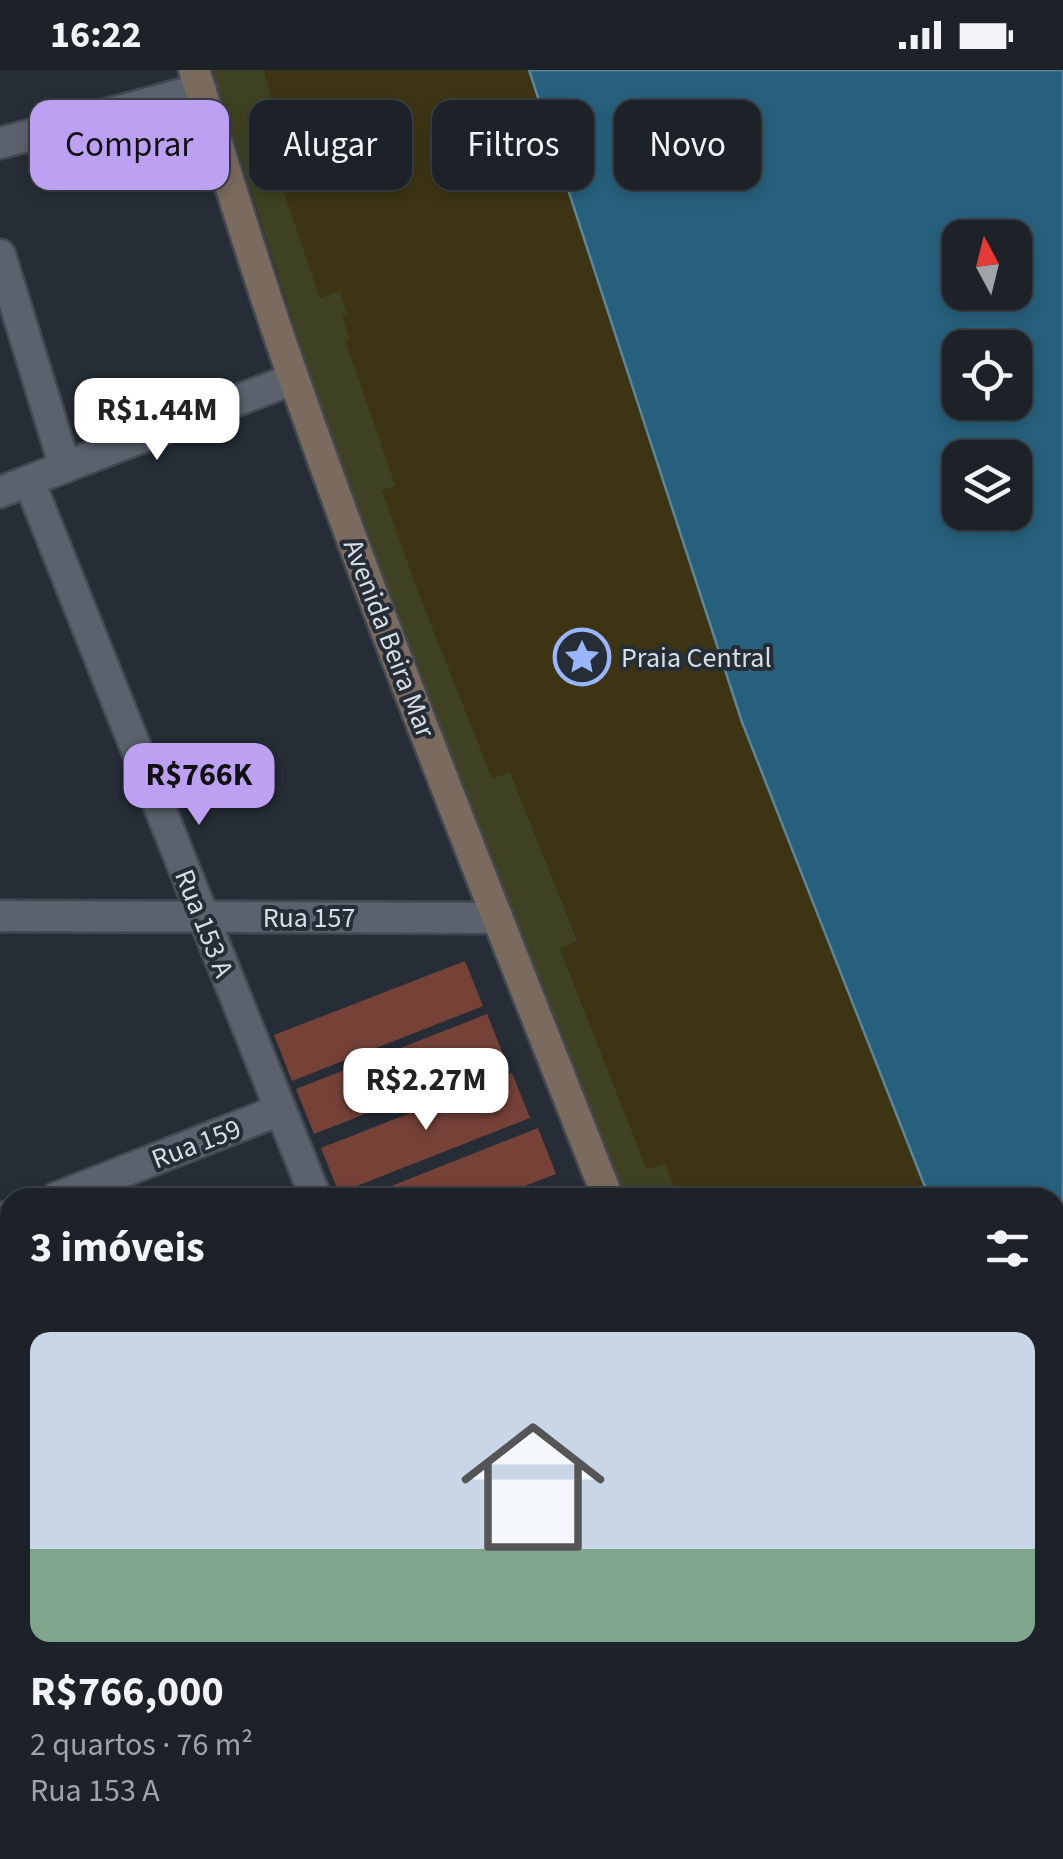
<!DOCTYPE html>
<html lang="pt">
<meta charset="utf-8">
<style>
:root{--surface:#1c2228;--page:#252a30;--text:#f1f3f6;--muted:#a0a4a8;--line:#3a3f45;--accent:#bca0f2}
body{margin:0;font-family:"Source Sans 3",sans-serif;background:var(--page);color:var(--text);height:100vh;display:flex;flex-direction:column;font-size:38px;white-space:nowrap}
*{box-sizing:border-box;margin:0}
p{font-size:32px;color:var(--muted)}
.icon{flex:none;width:55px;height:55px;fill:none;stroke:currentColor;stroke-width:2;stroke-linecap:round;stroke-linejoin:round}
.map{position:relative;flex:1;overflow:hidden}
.details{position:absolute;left:0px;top:1118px;width:1065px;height:672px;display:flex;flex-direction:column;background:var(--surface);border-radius:30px 30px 0 0;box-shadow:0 5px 15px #0003,0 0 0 2px var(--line)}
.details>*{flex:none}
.guide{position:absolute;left:30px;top:30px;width:1005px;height:90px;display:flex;gap:20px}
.needle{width:65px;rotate:353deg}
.buttons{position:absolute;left:942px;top:150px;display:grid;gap:20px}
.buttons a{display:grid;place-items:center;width:90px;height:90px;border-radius:20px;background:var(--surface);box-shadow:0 5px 15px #0003,0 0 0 2px var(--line);font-size:50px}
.price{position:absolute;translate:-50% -85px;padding:0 22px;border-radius:20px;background:#fff;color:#222;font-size:32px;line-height:65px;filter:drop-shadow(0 2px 5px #0008)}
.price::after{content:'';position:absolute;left:50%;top:60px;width:30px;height:22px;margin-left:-15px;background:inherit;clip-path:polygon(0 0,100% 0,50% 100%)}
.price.selected{background:var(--accent);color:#111}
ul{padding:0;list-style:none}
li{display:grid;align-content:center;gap:20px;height:530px;padding:0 30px}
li+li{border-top:2px solid var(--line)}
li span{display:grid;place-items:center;height:310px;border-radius:20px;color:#555}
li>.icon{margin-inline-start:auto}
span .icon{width:180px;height:180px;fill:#fffc;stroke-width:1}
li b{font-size:42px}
h2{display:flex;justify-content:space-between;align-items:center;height:120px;padding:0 30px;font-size:42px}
.chip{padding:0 35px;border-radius:20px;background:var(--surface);box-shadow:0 5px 15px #0003,0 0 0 2px var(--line);font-size:35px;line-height:90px}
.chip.selected{background:var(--accent);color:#111}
.status{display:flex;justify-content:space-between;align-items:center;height:70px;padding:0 50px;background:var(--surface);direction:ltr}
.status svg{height:28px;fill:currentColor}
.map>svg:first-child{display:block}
.green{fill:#3e4222}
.sand{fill:#3c3413}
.water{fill:#27607c;stroke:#5c869b;stroke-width:2.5;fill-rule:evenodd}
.building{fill:#764238}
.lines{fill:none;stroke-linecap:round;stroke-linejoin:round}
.minor-casing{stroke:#444951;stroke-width:35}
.secondary-casing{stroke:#444951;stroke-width:35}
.minor{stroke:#5b626d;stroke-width:30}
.secondary{stroke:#7b6a5e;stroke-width:30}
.labels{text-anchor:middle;stroke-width:8;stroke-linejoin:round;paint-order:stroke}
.street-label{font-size:28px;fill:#d9dde4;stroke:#262d36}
.poi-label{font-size:28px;fill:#d9dde4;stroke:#262d36;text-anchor:start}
</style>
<div class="status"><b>16:22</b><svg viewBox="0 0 49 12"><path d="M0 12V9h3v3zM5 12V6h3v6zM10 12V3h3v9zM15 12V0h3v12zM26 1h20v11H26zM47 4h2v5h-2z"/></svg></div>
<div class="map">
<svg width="1063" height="1789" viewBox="0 0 1063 1789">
<rect width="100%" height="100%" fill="#262d36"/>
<path class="green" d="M212 0H264L281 59 265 64 321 228 340 220 347 243 350 269 346 272 396 416 383 420 492 708 510 702 578 872 560 879 647 1099 665 1093 679 1127H625L407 573 323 346Z"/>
<g class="sand">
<path d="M264 0H529L742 652 929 1127H679L665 1094 647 1100 560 878 578 871 510 702 492 708 418 522 382 421 395 415 346 271 350 269 342 246 347 243 340 221 320 228 264 65 281 59Z"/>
<path d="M1055 1442 1063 1459V1789H925L921 1780H1055Z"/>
</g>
<path class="water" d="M529 0H1063V1459L1055 1442V1128L929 1127 742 652ZM960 168H1015V222H960ZM960 278H1015V332H960ZM960 388H1015V442H960Z"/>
<g class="building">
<path d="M465 891 483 936 292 1011 274 965Z"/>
<path d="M487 944 505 989 314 1064 296 1019Z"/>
<path d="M512 1003 530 1048 339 1123 321 1078Z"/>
<path d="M538 1058 556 1104 494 1128H361Z"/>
<path d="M155 1117 159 1128H129V1127Z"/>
<path d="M10 1184V1264L2 1244 0 1245V1188Z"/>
<path d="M612 1780H763L742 1789H615Z"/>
</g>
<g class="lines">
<g class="minor-casing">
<g id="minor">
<path d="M0 73 201 19"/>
<path d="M0 185 65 397"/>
<path d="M29 411 316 1128"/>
<path d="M0 422 293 309"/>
<path d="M0 846 498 848"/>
<path d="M56 1128 280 1040"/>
<path d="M0 1149 10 1146"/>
<path d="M0 1370H10"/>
<path d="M586 1780 590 1789"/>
</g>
</g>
<g class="secondary-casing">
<g id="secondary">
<path d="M194 0C227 103 257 207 294 309 391 585 501 856 608 1128"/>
<path d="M0 1333 10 1353"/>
<path d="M0 1721 10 1732"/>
<path d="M53 1780 61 1789"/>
<path d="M259 1780 264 1789"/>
<path d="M870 1780 874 1789"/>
</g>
</g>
<use href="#minor" class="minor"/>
<use href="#secondary" class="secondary"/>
</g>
<defs>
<g id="sight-ring" transform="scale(2.875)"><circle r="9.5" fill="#262d36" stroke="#98b5fd" stroke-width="1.5"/><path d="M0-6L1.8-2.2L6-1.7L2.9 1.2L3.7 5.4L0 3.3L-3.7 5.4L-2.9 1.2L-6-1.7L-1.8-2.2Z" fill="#98b5fd"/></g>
</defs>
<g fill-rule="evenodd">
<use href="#sight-ring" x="582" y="587"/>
</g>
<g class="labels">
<g class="street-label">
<text transform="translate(390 568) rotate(69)" y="10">Avenida Beira Mar</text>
<text x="309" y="857">Rua 157</text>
<text transform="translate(205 853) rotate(68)" y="10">Rua 153 A</text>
<text transform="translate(196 1073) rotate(-21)" y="10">Rua 159</text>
</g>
<g class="poi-label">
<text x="621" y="597">Praia Central</text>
</g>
</g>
</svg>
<div class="buttons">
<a><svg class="needle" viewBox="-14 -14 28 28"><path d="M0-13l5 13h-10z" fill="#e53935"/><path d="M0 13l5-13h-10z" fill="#a0a4a8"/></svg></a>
<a><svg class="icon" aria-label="locate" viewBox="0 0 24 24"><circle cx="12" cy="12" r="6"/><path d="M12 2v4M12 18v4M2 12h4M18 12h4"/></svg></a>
<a><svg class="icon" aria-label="layers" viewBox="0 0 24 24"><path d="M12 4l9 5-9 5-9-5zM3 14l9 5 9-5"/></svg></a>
</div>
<b class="price" style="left:157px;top:393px">R$1.44M</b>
<b class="price selected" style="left:199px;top:758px">R$766K</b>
<b class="price" style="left:426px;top:1063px">R$2.27M</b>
<div class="guide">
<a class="chip selected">Comprar</a>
<a class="chip">Alugar</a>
<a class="chip">Filtros</a>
<a class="chip">Novo</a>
</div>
<section class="details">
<h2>3 imóveis<svg class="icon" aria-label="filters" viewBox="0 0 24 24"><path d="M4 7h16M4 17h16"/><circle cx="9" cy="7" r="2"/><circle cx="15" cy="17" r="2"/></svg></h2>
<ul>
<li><span style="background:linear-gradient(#c9d6e8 70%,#7fa58c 0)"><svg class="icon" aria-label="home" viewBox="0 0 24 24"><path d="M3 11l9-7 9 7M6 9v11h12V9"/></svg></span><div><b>R$766,000</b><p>2 quartos · 76 m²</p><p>Rua 153 A</p></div></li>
</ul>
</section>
</div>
